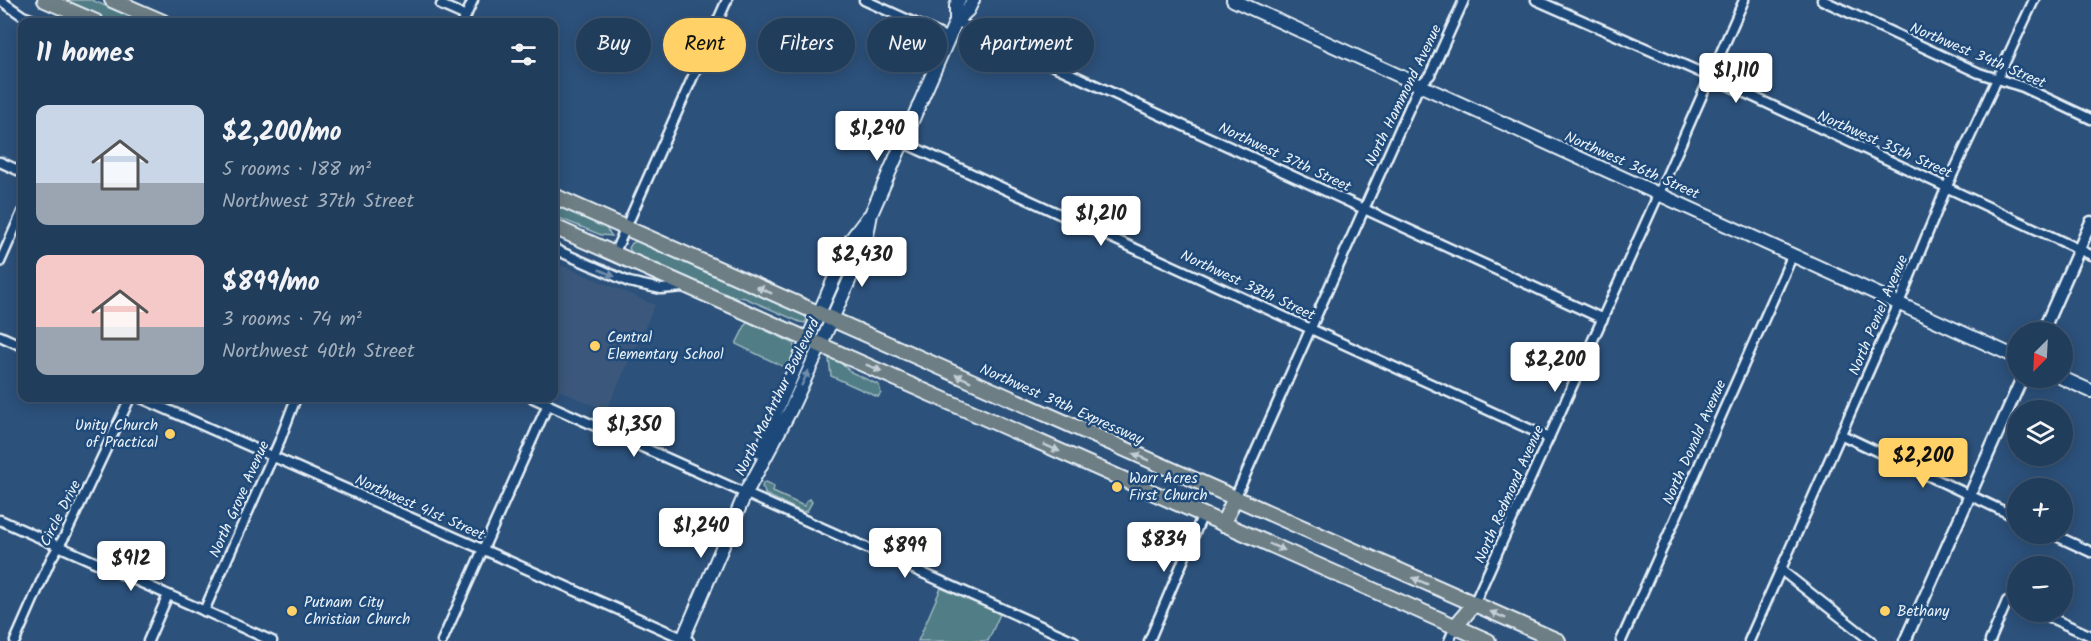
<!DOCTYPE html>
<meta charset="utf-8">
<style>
:root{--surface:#213d5c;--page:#2d4865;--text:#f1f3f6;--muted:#a2aebb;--line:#3e5672;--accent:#ffd166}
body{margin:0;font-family:Kalam,sans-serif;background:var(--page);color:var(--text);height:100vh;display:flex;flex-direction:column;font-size:22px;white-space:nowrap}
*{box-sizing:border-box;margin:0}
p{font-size:20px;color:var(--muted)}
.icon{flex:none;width:33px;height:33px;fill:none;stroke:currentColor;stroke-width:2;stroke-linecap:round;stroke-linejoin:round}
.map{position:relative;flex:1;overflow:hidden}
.details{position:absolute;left:18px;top:18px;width:540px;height:384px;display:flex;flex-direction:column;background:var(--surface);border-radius:12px;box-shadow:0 3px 15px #0003,0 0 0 2px var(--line)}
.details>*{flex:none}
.hud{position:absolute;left:576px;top:18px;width:570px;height:54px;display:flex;gap:12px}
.needle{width:39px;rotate:204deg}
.fabs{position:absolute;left:2007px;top:322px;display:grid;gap:12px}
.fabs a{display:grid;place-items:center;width:66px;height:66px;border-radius:50%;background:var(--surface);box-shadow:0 3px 15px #0003,0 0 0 2px var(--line);font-size:30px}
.price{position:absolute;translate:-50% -51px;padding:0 14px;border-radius:6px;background:#fff;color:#222;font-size:20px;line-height:39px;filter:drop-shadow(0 2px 3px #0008)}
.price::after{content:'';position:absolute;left:50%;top:36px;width:18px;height:14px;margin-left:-9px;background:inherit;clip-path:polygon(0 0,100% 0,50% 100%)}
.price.on{background:var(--accent);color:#111}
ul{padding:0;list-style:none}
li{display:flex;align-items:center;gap:18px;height:150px;padding:0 18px}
li span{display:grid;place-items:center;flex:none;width:168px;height:120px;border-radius:12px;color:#555}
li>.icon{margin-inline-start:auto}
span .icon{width:72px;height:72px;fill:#fffc;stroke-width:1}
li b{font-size:26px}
h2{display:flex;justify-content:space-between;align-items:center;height:72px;padding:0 18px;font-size:26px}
.pill{padding:0 21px;border-radius:27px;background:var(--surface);box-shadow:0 3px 15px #0003,0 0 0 2px var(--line);font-size:21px;line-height:54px}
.pill.on{background:var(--accent);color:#111}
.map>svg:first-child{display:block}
.built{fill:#3b597c}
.green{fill:#517d86;stroke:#9cb7bf;stroke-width:1.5}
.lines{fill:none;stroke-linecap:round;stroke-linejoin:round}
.minor-casing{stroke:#e8f1f8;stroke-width:13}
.tertiary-casing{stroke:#e8f1f8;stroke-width:15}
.secondary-casing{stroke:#e8f1f8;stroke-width:16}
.trunk-casing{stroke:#e8f1f8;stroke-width:18}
.minor{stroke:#1f4a7a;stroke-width:8}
.tertiary{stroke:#1f4a7a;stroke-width:10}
.secondary{stroke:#1f4a7a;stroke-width:12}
.trunk{stroke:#6d7e84;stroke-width:14}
.oneway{fill:#6f8dac}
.oneway2{fill:#c3ced5}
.poi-dot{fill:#ffd166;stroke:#1f4a7a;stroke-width:2}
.labels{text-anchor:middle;stroke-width:5;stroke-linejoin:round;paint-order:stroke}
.street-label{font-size:15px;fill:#e8f1f8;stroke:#1f4a7a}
.poi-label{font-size:15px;fill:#e8f1f8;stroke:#1f4a7a;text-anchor:start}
</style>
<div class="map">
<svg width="2091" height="641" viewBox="0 0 2091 641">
<rect width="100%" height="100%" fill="#2c517b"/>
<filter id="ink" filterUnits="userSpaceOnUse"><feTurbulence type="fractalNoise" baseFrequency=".0167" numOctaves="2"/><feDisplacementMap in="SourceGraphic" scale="12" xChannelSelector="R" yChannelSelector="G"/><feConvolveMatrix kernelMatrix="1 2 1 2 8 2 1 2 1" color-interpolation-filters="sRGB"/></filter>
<g filter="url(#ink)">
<path class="built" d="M554 262 655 305 606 411 554 388Z"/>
<g class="green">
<path d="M59 0H92L142 22H110Z"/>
<path d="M554 204 605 227 612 236 601 235 554 216Z"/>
<path d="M637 241 804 315 807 319 805 323 800 322 745 298 723 294 632 254 629 248 632 243Z"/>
<path d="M747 322 793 343 795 350 788 369 736 344Z"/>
<path d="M829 359H836L851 372 879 385 881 393 878 397 831 376Z"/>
<path d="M766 482 774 486 773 492 804 506 807 500 810 499 812 502 807 511 802 512 765 494 764 489 762 487 763 483Z"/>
<path d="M941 588 1000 614 988 641H918Z"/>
</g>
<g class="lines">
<g class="minor-casing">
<g id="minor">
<path d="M0 0 23 16 39 22"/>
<path d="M864 0 948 38"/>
<path d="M1536 0 1711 77 2091 255"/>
<path d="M1822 0 1979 73 2023 87 2091 119"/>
<path d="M441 5 466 16"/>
<path d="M956 21 1603 319"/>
<path d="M463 22 473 0"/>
<path d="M902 142 1549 438"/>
<path d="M0 162 22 172"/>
<path d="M554 249 629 282 661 289 683 287"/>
<path d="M614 254 727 0"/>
<path d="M0 262 22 212"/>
<path d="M0 336 22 346"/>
<path d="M141 398 689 641"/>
<path d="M533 398 1074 641"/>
<path d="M1840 434 2018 518"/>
<path d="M1235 498 1419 86 1430 75 1464 0"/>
<path d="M0 520 272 641"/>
<path d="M2052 534 2091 552"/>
<path d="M1781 570 1871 641"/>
<path d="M1474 604 1659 193 1744 0"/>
<path d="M204 611 280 440 296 398"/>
<path d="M2038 612 2091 636"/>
<path d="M15 641 51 559 66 534 130 398"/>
<path d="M148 641 168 595"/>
<path d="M442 641 548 404"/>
<path d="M1149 641 1203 514"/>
<path d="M1449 641 1455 627"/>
<path d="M1621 641 1793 254"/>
<path d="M1749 641 1899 303 1947 186 2034 0"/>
<path d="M1990 641 2007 601 2018 604"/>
</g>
</g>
<g class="tertiary-casing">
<g id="tertiary">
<path d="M2042 333 2091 222"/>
<path d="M1905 641 2022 378"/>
</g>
</g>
<g class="secondary-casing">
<g id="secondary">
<path d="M1233 0 2018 358"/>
<path d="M956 21 968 10 973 0"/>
<path d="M2062 378 2091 391"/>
<path d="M761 452 778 407 852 238 868 217"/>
<path d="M746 493 790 411 816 355 865 245 871 214 956 21V6L959 0"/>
<path d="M682 641 749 485"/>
</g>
</g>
<g class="trunk-casing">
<g id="trunk">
<path d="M45 0 96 22"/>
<path d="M112 0 163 22"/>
<path d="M554 196 1558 641"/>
<path d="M554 227 1488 641"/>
<path d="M1223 524 1235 498"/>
<path d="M1455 627 1474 604"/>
</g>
</g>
<use href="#minor" class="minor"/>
<use href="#tertiary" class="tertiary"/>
<use href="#secondary" class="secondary"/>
<use href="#trunk" class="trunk"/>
</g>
<defs><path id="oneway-solid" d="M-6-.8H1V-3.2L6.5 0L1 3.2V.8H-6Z" transform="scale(1.5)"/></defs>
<g class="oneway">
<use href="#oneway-solid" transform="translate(607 273) rotate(24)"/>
<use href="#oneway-solid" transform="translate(805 378) rotate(-65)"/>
</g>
<g class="oneway2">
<use href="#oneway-solid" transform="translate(764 290) rotate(-156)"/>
<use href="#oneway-solid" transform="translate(874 368) rotate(24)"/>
<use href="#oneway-solid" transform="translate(963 378) rotate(-156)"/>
<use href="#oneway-solid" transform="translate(1052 448) rotate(24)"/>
<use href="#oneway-solid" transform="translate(1141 457) rotate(-156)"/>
<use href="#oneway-solid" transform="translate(1277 547) rotate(23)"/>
<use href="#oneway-solid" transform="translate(1420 581) rotate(-156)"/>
<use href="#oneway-solid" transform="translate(1498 615) rotate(-156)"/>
</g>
</g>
<g class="poi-dot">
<circle cx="595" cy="346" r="6"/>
<circle cx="170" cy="434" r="6"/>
<circle cx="1117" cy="487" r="6"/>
<circle cx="292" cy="611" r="6"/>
<circle cx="1885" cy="611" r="6"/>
</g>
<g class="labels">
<g class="street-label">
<text transform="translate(1978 55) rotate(23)" y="5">Northwest 34th Street</text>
<text transform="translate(1403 95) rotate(-64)" y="5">North Hammond Avenue</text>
<text transform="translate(1885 144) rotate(24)" y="5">Northwest 35th Street</text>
<text transform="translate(1285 157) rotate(25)" y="5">Northwest 37th Street</text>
<text transform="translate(1632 165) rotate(24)" y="5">Northwest 36th Street</text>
<text transform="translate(1248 285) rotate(25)" y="5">Northwest 38th Street</text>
<text transform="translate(1878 315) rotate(-67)" y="5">North Peniel Avenue</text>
<text transform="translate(777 397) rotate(-64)" y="5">North MacArthur Boulevard</text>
<text transform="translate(1062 404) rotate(24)" y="5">Northwest 39th Expressway</text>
<text transform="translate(1694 442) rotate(-66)" y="5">North Donald Avenue</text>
<text transform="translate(1509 494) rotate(-66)" y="5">North Redmond Avenue</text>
<text transform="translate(239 499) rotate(-66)" y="5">North Grove Avenue</text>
<text transform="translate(420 507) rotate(24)" y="5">Northwest 41st Street</text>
<text transform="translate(60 513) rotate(-63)" y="5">Circle Drive</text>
</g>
<g class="poi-label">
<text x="607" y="342">Central<tspan x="607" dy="17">Elementary School</tspan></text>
<text x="158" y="430" text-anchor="end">Unity Church<tspan x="158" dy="17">of Practical</tspan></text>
<text x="1129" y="483">Warr Acres<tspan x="1129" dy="17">First Church</tspan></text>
<text x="304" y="607">Putnam City<tspan x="304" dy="17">Christian Church</tspan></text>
<text x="1897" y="616">Bethany</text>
</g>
</g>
</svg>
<div class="fabs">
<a><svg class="needle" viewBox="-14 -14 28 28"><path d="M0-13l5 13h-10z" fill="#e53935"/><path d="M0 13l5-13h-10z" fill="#a2aebb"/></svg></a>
<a><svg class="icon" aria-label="layers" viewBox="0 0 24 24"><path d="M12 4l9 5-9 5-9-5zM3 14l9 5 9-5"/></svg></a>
<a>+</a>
<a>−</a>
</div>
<b class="price" style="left:1736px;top:104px">$1,110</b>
<b class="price" style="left:877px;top:162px">$1,290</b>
<b class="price" style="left:1101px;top:247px">$1,210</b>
<b class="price" style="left:862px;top:288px">$2,430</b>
<b class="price" style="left:1555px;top:393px">$2,200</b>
<b class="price" style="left:634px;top:458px">$1,350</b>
<b class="price on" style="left:1923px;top:489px">$2,200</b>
<b class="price" style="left:701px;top:559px">$1,240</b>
<b class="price" style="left:1164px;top:573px">$834</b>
<b class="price" style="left:905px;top:579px">$899</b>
<b class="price" style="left:131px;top:592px">$912</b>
<div class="hud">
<a class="pill">Buy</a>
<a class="pill on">Rent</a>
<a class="pill">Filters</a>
<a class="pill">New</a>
<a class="pill">Apartment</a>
</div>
<section class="details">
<h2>11 homes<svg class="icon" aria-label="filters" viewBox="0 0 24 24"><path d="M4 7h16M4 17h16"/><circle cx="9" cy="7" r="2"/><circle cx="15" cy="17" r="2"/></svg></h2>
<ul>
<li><span style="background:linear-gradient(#c9d6e8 65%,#9aa5b1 0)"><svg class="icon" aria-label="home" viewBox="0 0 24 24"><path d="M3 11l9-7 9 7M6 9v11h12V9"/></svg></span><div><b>$2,200/mo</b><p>5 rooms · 188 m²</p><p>Northwest 37th Street</p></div></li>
<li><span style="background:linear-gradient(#f6c9c9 60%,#9aa5b1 0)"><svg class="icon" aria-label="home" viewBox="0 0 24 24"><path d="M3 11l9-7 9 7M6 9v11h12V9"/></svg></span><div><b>$899/mo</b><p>3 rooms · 74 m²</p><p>Northwest 40th Street</p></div></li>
</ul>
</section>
</div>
